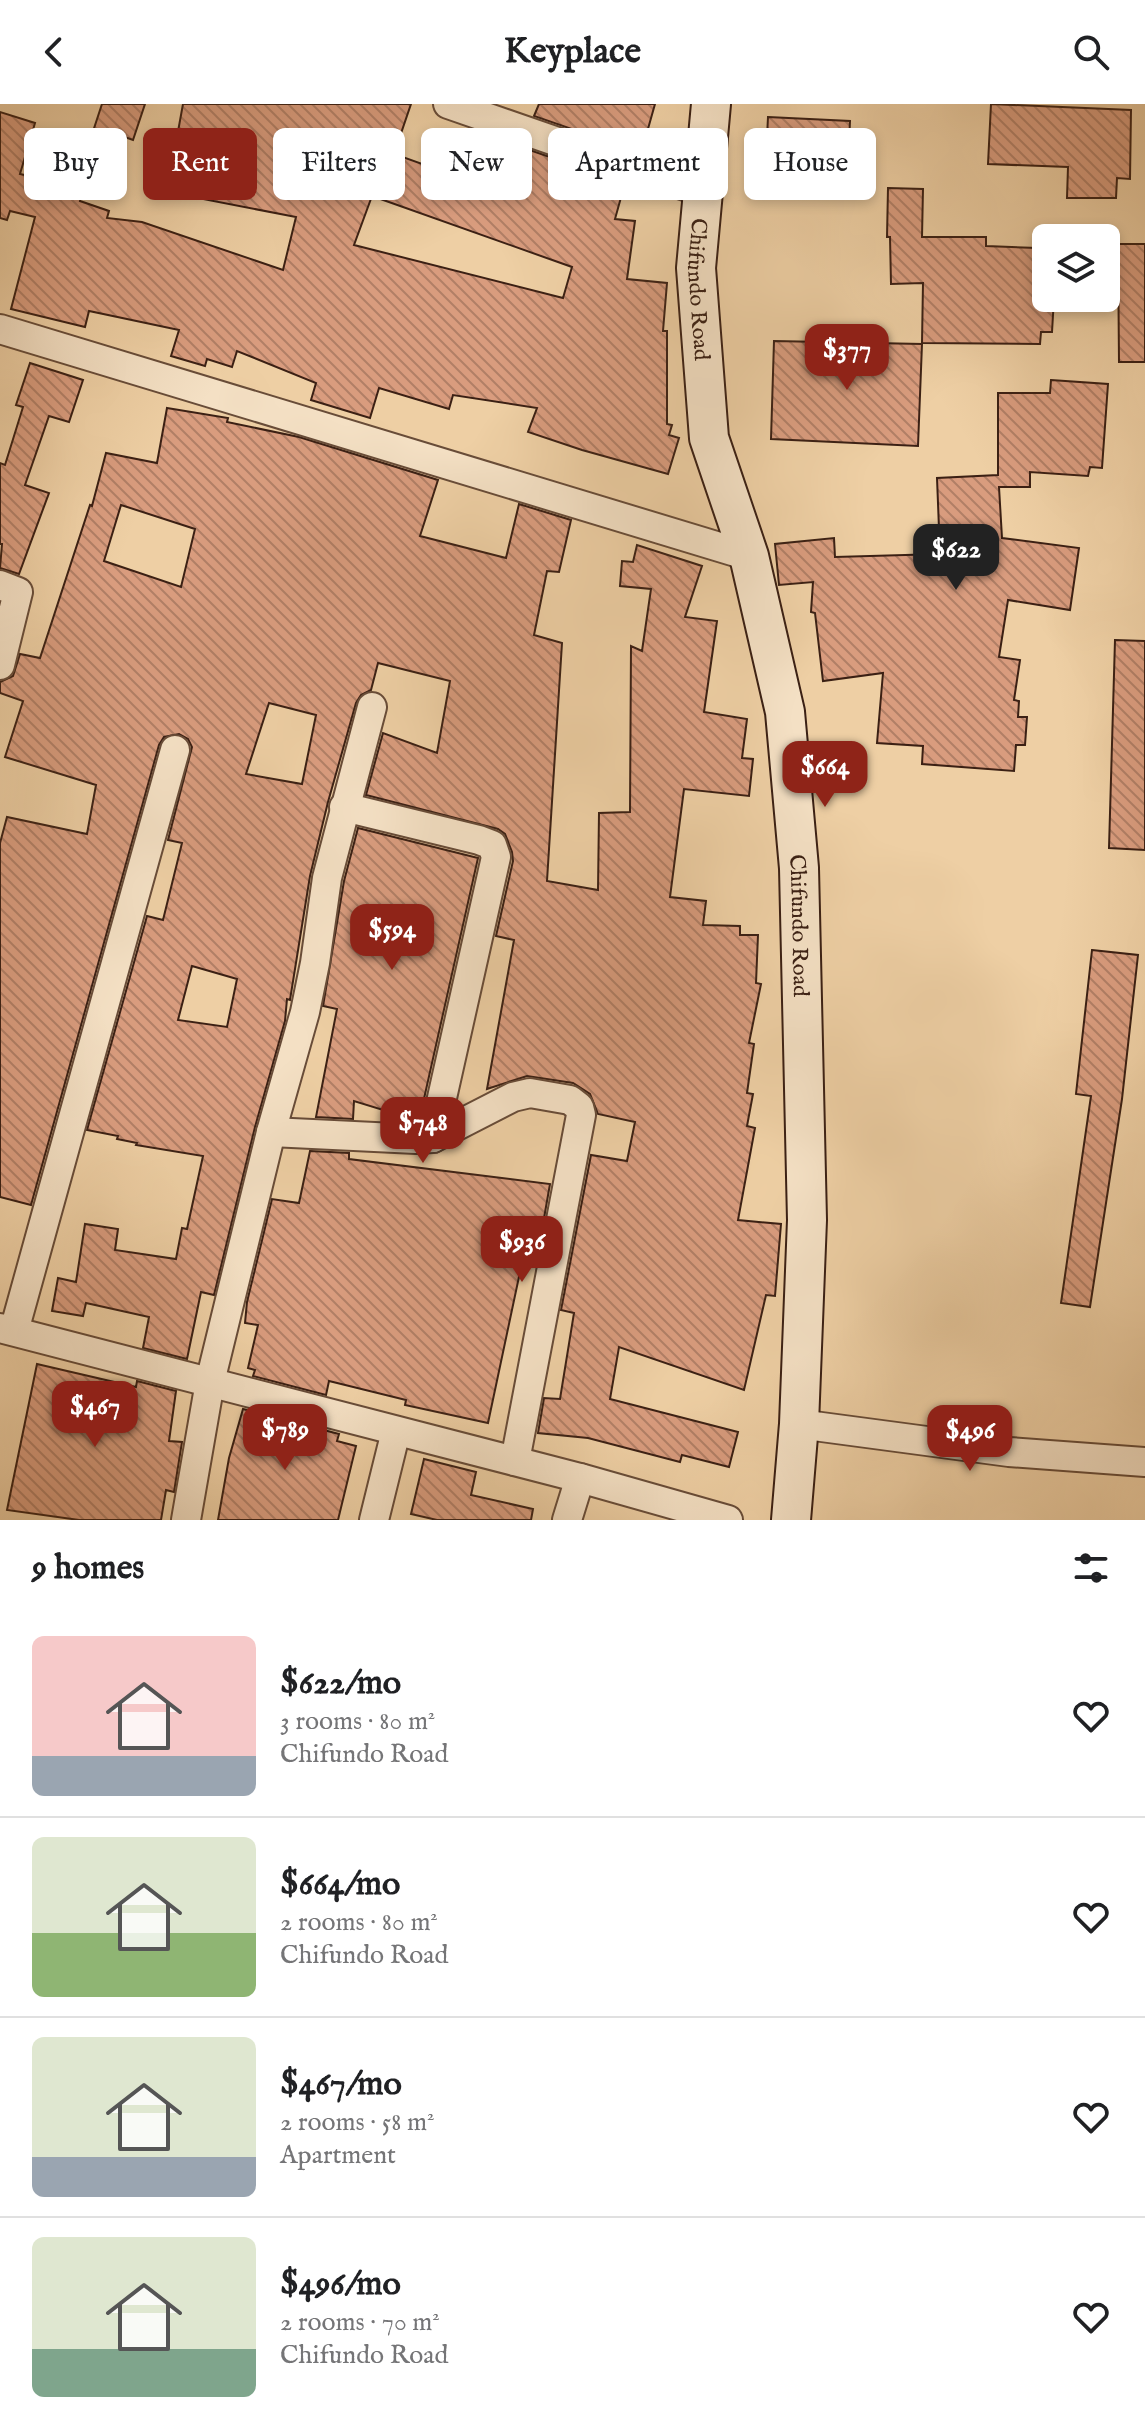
<!DOCTYPE html>
<meta charset="utf-8">
<style>
:root{--surface:#fff;--page:#f2f2f2;--text:#202124;--muted:#757577;--line:#e0e0e0;--accent:#8f2418}
body{margin:0;font-family:"IM FELL English",serif;background:var(--page);color:var(--text);height:100vh;display:flex;flex-direction:column;font-size:30px;white-space:nowrap}
*{box-sizing:border-box;margin:0}
p{font-size:26px;color:var(--muted)}
.icon{flex:none;width:44px;height:44px;fill:none;stroke:currentColor;stroke-width:2;stroke-linecap:round;stroke-linejoin:round}
.map{position:relative;height:1416px;overflow:hidden}
.side{display:flex;flex-direction:column;background:var(--surface);flex:1}
.side>*{flex:none}
.top-card{position:absolute;left:24px;top:24px;width:1098px;height:72px;display:flex;gap:16px}
.buttons{position:absolute;left:1032px;top:120px;display:grid;gap:16px}
.buttons a{display:grid;place-items:center;width:88px;height:88px;border-radius:12px;background:var(--surface);box-shadow:0 4px 12px #0003;font-size:40px}
.price{position:absolute;translate:-50% -68px;padding:0 18px;border-radius:16px;background:var(--accent);color:#fff;font-size:26px;line-height:52px;filter:drop-shadow(0 2px 4px #0008)}
.price::after{content:'';position:absolute;left:50%;top:48px;width:24px;height:18px;margin-left:-12px;background:inherit;clip-path:polygon(0 0,100% 0,50% 100%)}
.price.active{background:#222;color:#fff}
ul{padding:0;list-style:none}
li{display:flex;align-items:center;gap:24px;height:200px;padding:0 32px}
li+li{border-top:2px solid var(--line)}
li span{display:grid;place-items:center;flex:none;width:224px;height:160px;border-radius:12px;color:#555}
li>.icon{margin-inline-start:auto}
span .icon{width:96px;height:96px;fill:#fffc;stroke-width:1}
li b{font-size:34px}
h2{display:flex;justify-content:space-between;align-items:center;height:96px;padding:0 32px;font-size:34px}
.tag{padding:0 28px;border-radius:12px;background:var(--surface);box-shadow:0 4px 12px #0003;font-size:28px;line-height:72px}
.tag.active{background:var(--accent);color:#fff}
header{display:flex;justify-content:space-between;align-items:center;height:104px;padding:0 32px;background:var(--surface);font-size:36px;font-weight:800}
.map>svg:first-child{display:block}
.building{fill:url(#building-back-hatch);stroke:#3b2014;stroke-width:2;fill-rule:evenodd}
.lines{fill:none;stroke-linecap:round;stroke-linejoin:round}
.street-casing{stroke:#684c38;stroke-width:32}
.secondary-casing{stroke:#3b2014;stroke-width:42}
.street{stroke:#f4e0c4;stroke-width:28}
.secondary{stroke:#f4e0c4;stroke-width:38}
.labels{text-anchor:middle;stroke-width:7;stroke-linejoin:round;paint-order:stroke}
.street-label{font-size:22px;fill:#3b2014;stroke:#f4e0c4}
</style>
<header><svg class="icon" aria-label="back" viewBox="0 0 24 24"><path d="M15 5l-7 7 7 7"/></svg>Keyplace<svg class="icon" aria-label="search" viewBox="0 0 24 24"><circle cx="10" cy="10" r="6"/><path d="M15 15l6 6"/></svg></header>
<div class="map">
<svg width="1145" height="1416" viewBox="0 0 1145 1416">
<defs>
<pattern id="building-back-hatch" width="6" height="6" patternUnits="userSpaceOnUse" patternTransform="scale(2)"><rect width="6" height="6" fill="#d99c7e"/><path d="M-1 5l2 2M0 0l6 6M5-1l2 2" fill="none" stroke="#b17f66"/></pattern>
</defs>
<rect width="100%" height="100%" fill="#eecfa4"/>
<filter id="stains"><feTurbulence type="fractalNoise" baseFrequency=".0025" numOctaves="4"/><feColorMatrix values="0 0 0 0 .2 0 0 0 0 .09 0 0 0 0 .02 0 0 0 .5 -.17"/></filter>
<radialGradient id="worn" r=".72"><stop offset=".6" stop-color="#630" stop-opacity="0"/><stop offset="1" stop-color="#630" stop-opacity=".3"/></radialGradient>
<g class="building">
<path d="M102 0H145L133 36 122 32 107 76 79 70Z"/>
<path d="M183 0H411L394 50 450 70 451 66 505 83 521 43 625 79 615 115 635 117 627 175 667 179 663 227H667V320L672 321 669 331 679 334 668 370 582 346 528 328 537 304 453 291 449 305 379 284 370 314 311 296 316 279 237 247 232 263 207 255 205 262 171 252 179 226 89 207 85 223 11 205 35 113 10 107 7 116 0 114V8L35 19 20 70 83 84 80 97 109 107 107 114 142 118 283 166 296 113 167 88ZM372 92 572 163 563 194 354 141Z"/>
<path d="M539 0H655L644 39 638 37 635 47 534 12Z"/>
<path d="M991 0 1131 6 1130 75 1117 74 1116 94H1067L1068 63 988 60Z"/>
<path d="M768 13 850 17 848 64 797 61V76L765 74Z"/>
<path d="M888 84 923 85 922 133H986V142L1037 144V151L1046 152V194H1054L1052 228H1041L1040 240 922 239 923 179 891 180 890 133H887Z"/>
<path d="M1118 140H1145V258H1119Z"/>
<path d="M774 237 922 240 918 342 771 335Z"/>
<path d="M30 259 83 276 69 318 49 312 25 381 49 389 19 470 0 464 2 440H0V359L5 361 23 303 16 301Z"/>
<path d="M1051 276 1108 280 1102 364 1090 363 1088 372 1030 368V383H999L1002 434 1079 444 1070 506 1008 496 999 553 1020 556 1014 596 1019 597 1018 613H1027L1025 641H1016L1014 667 922 660 923 642 877 639 883 569 823 577 815 509 811 508 813 478 779 481 775 440 834 434 835 453 940 450 937 374 998 371V289H1050Z"/>
<path d="M167 304 228 314 227 318 299 333 438 376 420 432 506 454 519 400 571 416 559 468 547 467 534 531 562 539 547 777 598 786 599 709 630 708 631 542 642 547 651 485 620 482 622 457 633 458 637 441 702 462 685 513 717 517 704 608 747 615 742 654 753 655 749 692 684 685 670 793 706 797 703 821 740 822V831H758L756 879 761 880 749 939 754 940 747 989 753 990 747 1022 755 1024 738 1116 781 1120 775 1192 766 1191 744 1286 619 1243 610 1295 738 1328 729 1363 682 1351 680 1358 588 1334 538 1329 544 1294 560 1295 574 1209 561 1206 591 1051 627 1057 635 1018 598 1010 590 990 573 979 527 972 487 985 514 836 496 832 513 757 512 748 505 730 498 725 366 691 383 629 437 649 450 577 378 559 371 586 361 591 356 599 328 698 310 772 290 896 287 895 285 917 255 1023 214 1191 201 1188 187 1255 143 1244 149 1213 86 1199 83 1212 52 1207 58 1174 76 1178 85 1120 118 1125 115 1146 176 1155 182 1124 187 1125 203 1052 136 1041 137 1039 117 1035 118 1032 87 1026 147 812 163 816 182 739 168 736 192 643 188 635 179 630 164 633 159 641 31 1101 0 1093V739L7 713 87 730 96 681 5 653 23 597 0 589V578L13 572 20 550 40 554 90 401 92 402 106 349 157 359ZM121 401 195 425 181 483 104 457ZM269 599 316 611 302 680 246 670ZM192 862 237 875 227 923 178 916Z"/>
<path d="M1115 536 1145 537V746L1109 744Z"/>
<path d="M358 724 478 754 419 1017 354 997 353 1015 316 1013 337 905 323 902 344 777Z"/>
<path d="M1092 846 1138 851 1122 995 1090 1203 1061 1199 1091 992 1076 990Z"/>
<path d="M310 1047 349 1049V1055L550 1080 540 1137 527 1135 488 1319 405 1301 406 1296 329 1277 326 1291 253 1272 255 1266 248 1264 258 1221 245 1219 247 1198 272 1095 299 1099Z"/>
<path d="M37 1260 136 1283 137 1277 176 1287 169 1337 182 1338 174 1388 166 1386 161 1416H79L7 1406Z"/>
<path d="M243 1305 339 1330 337 1337 356 1342 338 1416H218L229 1354Z"/>
<path d="M424 1355 476 1368 471 1391 533 1405 531 1416H437L411 1410Z"/>
</g>
<g class="lines">
<g class="street-casing">
<g id="street">
<path d="M448 0 702 88"/>
<path d="M0 225 749 452"/>
<path d="M0 481 18 488 0 561"/>
<path d="M344 703 479 736 492 741 496 753 433 1034"/>
<path d="M271 1028 416 1035 433 1034 513 993 530 989 570 996 579 1003 581 1011 515 1357"/>
<path d="M0 1224 580 1374 728 1416"/>
<path d="M14 1227 175 646"/>
<path d="M799 1320 1009 1348 1145 1358"/>
<path d="M186 1416 210 1278 271 1028 305 908 315 859 327 774 372 603"/>
<path d="M374 1416 396 1327"/>
<path d="M567 1416 580 1374"/>
</g>
</g>
<g class="secondary-casing">
<g id="secondary">
<path id="s1" d="M711 0 696 164 709 334 749 452 785 608 799 764 807 1116 799 1320 791 1416"/>
</g>
</g>
<use href="#street" class="street"/>
<use href="#secondary" class="secondary"/>
</g>
<g class="labels">
<g class="street-label">
<text dy="8" stroke="none"><textPath href="#s1" startOffset="186">Chifundo Road</textPath></text>
<text dy="8" stroke="none"><textPath href="#s1" startOffset="834">Chifundo Road</textPath></text>
</g>
</g>
<rect width="100%" height="100%" filter="url(#stains)"/>
<rect width="100%" height="100%" fill="url(#worn)"/>
</svg>
<div class="buttons">
<a><svg class="icon" aria-label="layers" viewBox="0 0 24 24"><path d="M12 4l9 5-9 5-9-5zM3 14l9 5 9-5"/></svg></a>
</div>
<b class="price" style="left:847px;top:288px">$377</b>
<b class="price active" style="left:956px;top:488px">$622</b>
<b class="price" style="left:825px;top:705px">$664</b>
<b class="price" style="left:392px;top:868px">$594</b>
<b class="price" style="left:423px;top:1061px">$748</b>
<b class="price" style="left:522px;top:1180px">$936</b>
<b class="price" style="left:95px;top:1345px">$467</b>
<b class="price" style="left:285px;top:1368px">$789</b>
<b class="price" style="left:970px;top:1369px">$496</b>
<div class="top-card">
<a class="tag">Buy</a>
<a class="tag active">Rent</a>
<a class="tag">Filters</a>
<a class="tag">New</a>
<a class="tag">Apartment</a>
<a class="tag">House</a>
</div>
</div>
<section class="side">
<h2>9 homes<svg class="icon" aria-label="filters" viewBox="0 0 24 24"><path d="M4 7h16M4 17h16"/><circle cx="9" cy="7" r="2"/><circle cx="15" cy="17" r="2"/></svg></h2>
<ul>
<li><span style="background:linear-gradient(#f6c9c9 75%,#9aa5b1 0)"><svg class="icon" aria-label="home" viewBox="0 0 24 24"><path d="M3 11l9-7 9 7M6 9v11h12V9"/></svg></span><div><b>$622/mo</b><p>3 rooms · 80 m²</p><p>Chifundo Road</p></div><svg class="icon" aria-label="heart" viewBox="0 0 24 24"><path d="M12 20l-8-8c-3-5 5-10 8-4 3-6 11-1 8 4z"/></svg></li>
<li><span style="background:linear-gradient(#dfe7d0 60%,#8fb573 0)"><svg class="icon" aria-label="home" viewBox="0 0 24 24"><path d="M3 11l9-7 9 7M6 9v11h12V9"/></svg></span><div><b>$664/mo</b><p>2 rooms · 80 m²</p><p>Chifundo Road</p></div><svg class="icon" aria-label="heart" viewBox="0 0 24 24"><path d="M12 20l-8-8c-3-5 5-10 8-4 3-6 11-1 8 4z"/></svg></li>
<li><span style="background:linear-gradient(#dfe7d0 75%,#9aa5b1 0)"><svg class="icon" aria-label="home" viewBox="0 0 24 24"><path d="M3 11l9-7 9 7M6 9v11h12V9"/></svg></span><div><b>$467/mo</b><p>2 rooms · 58 m²</p><p>Apartment</p></div><svg class="icon" aria-label="heart" viewBox="0 0 24 24"><path d="M12 20l-8-8c-3-5 5-10 8-4 3-6 11-1 8 4z"/></svg></li>
<li><span style="background:linear-gradient(#dfe7d0 70%,#7fa58c 0)"><svg class="icon" aria-label="home" viewBox="0 0 24 24"><path d="M3 11l9-7 9 7M6 9v11h12V9"/></svg></span><div><b>$496/mo</b><p>2 rooms · 70 m²</p><p>Chifundo Road</p></div><svg class="icon" aria-label="heart" viewBox="0 0 24 24"><path d="M12 20l-8-8c-3-5 5-10 8-4 3-6 11-1 8 4z"/></svg></li>
</ul>
</section>
